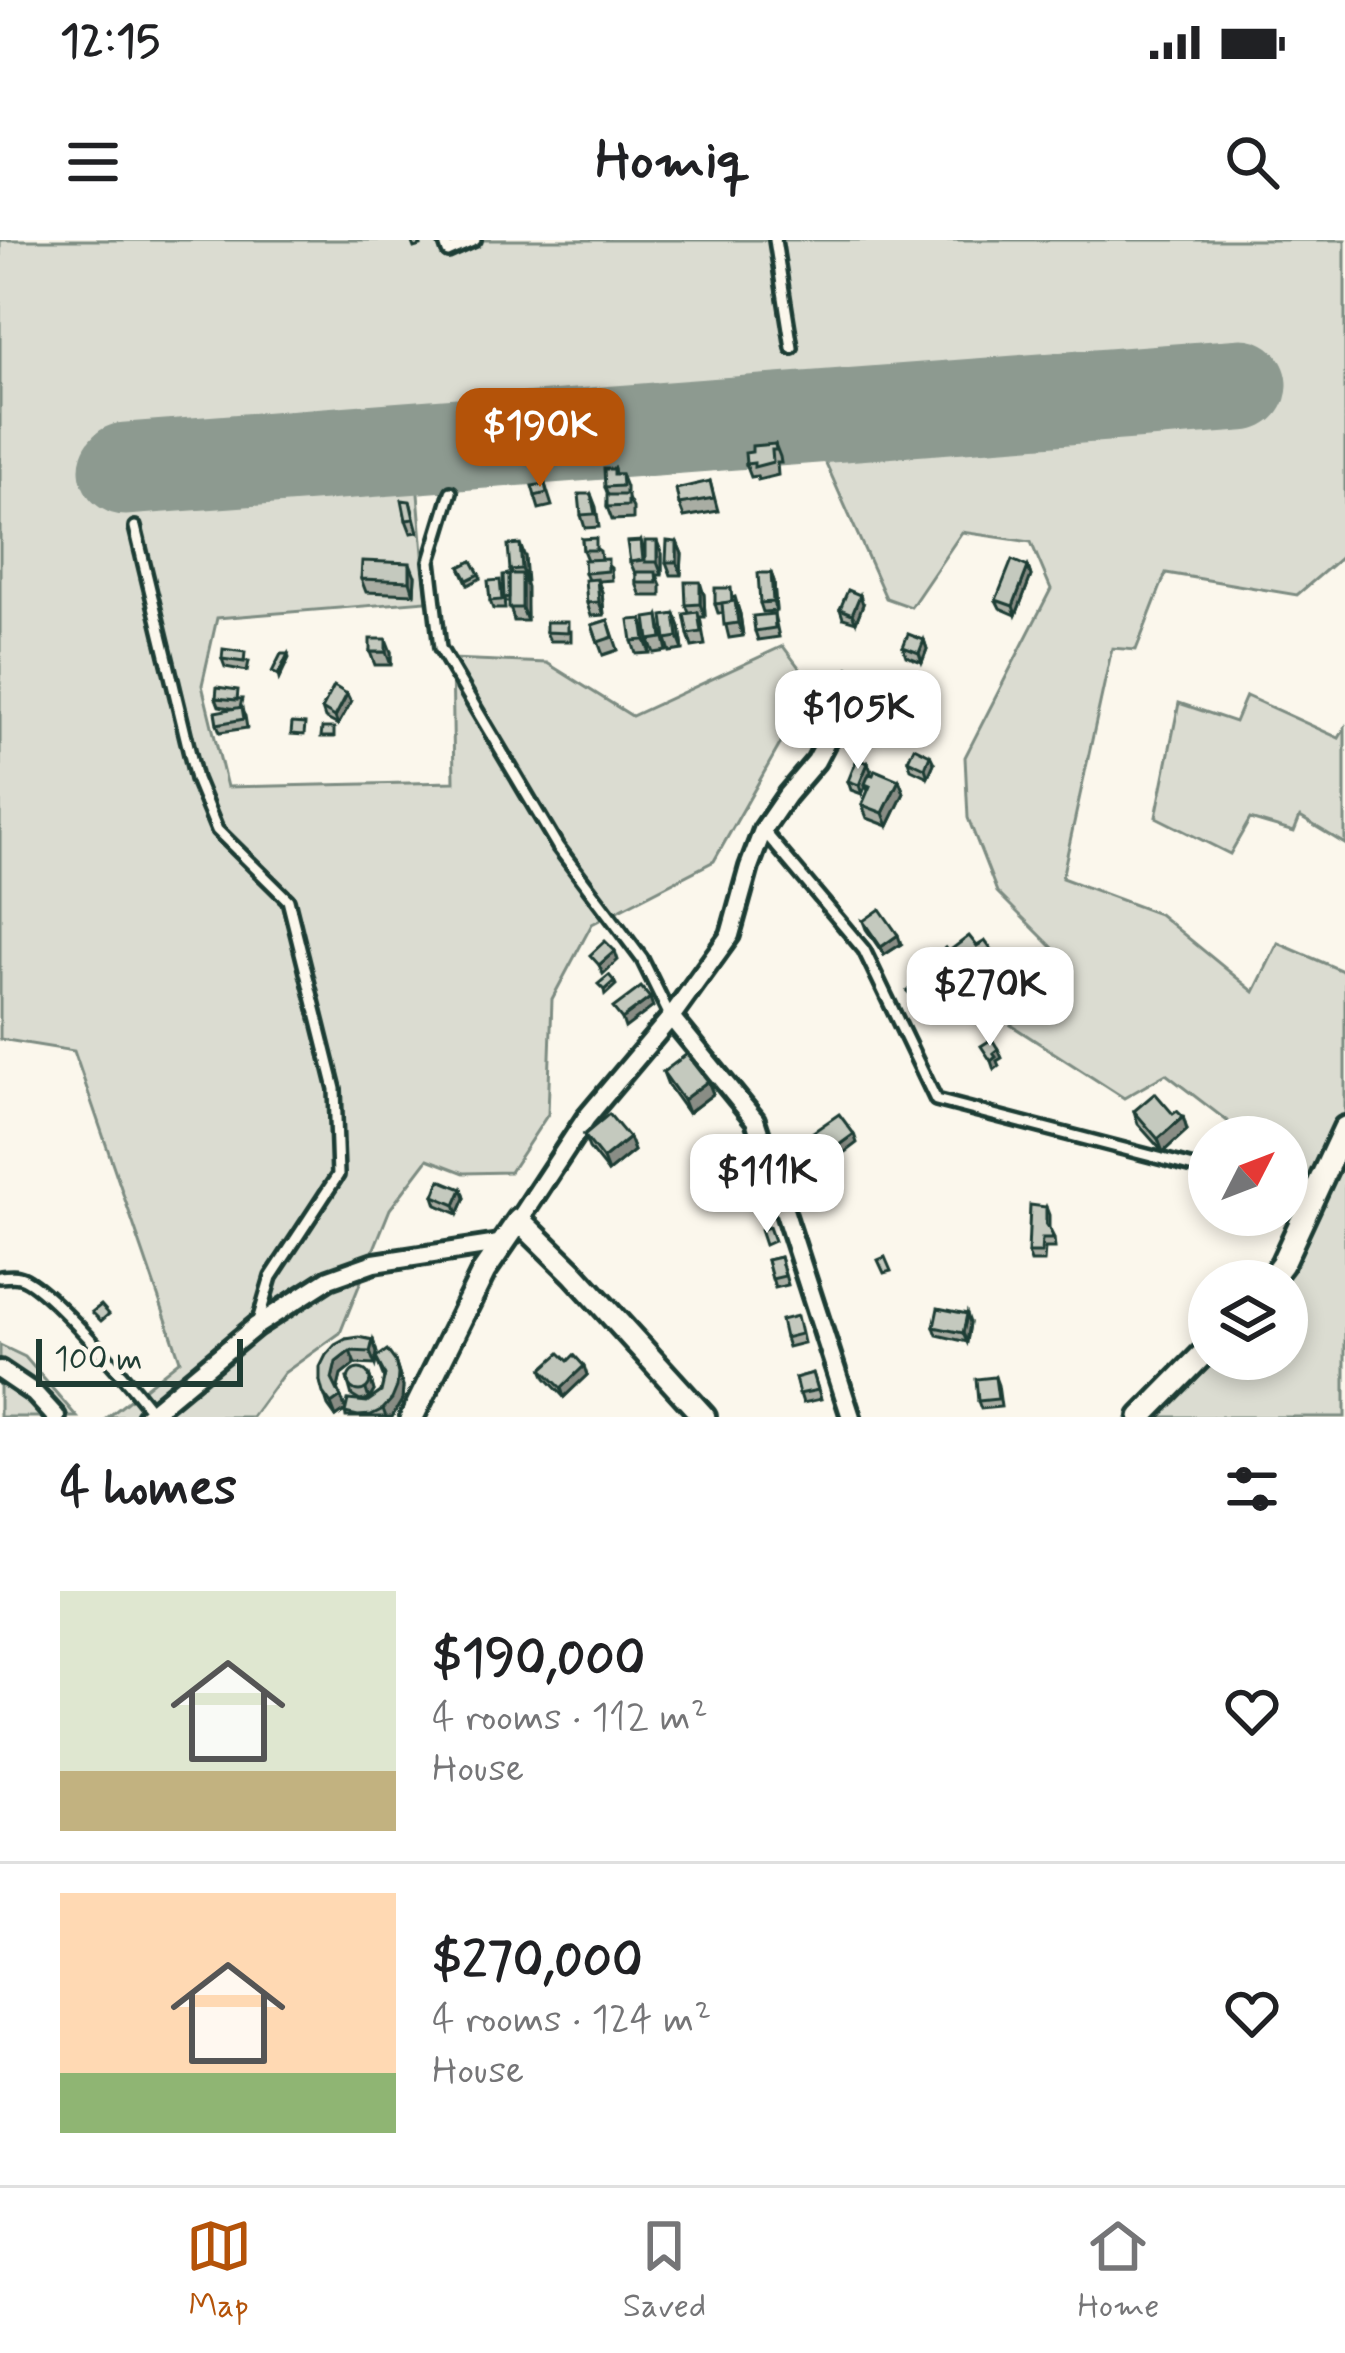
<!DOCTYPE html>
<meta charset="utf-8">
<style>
:root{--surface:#fff;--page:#f6f6f6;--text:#202124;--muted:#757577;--line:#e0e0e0;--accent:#b45309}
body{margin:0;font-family:Mynerve,sans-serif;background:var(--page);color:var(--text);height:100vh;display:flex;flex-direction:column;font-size:45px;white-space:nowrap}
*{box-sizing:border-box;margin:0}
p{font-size:39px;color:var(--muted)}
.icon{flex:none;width:66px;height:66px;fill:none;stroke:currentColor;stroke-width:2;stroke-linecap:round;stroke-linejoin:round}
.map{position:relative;height:1177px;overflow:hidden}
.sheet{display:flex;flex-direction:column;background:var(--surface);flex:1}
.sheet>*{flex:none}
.needle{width:78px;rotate:48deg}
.tools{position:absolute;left:1188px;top:876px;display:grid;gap:24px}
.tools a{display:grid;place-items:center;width:120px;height:120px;border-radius:50%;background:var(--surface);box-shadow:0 6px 18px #0003;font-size:60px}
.scale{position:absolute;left:36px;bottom:30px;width:207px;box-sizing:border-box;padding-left:12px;border:6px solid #1f3d34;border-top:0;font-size:33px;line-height:42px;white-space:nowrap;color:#1f3d34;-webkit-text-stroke:9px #fbf7ec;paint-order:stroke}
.price{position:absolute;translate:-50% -102px;padding:0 27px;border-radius:24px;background:#fff;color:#222;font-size:39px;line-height:78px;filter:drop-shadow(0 3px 6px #0008)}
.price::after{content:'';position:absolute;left:50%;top:72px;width:36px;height:27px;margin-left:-18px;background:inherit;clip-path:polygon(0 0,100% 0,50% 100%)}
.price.on{background:var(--accent);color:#fff}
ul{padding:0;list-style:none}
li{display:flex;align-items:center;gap:36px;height:300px;padding:0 60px}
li+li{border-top:3px solid var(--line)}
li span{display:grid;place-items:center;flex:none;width:336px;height:240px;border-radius:0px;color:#555}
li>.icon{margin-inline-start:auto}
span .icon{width:144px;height:144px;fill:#fffc;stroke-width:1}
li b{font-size:51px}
h2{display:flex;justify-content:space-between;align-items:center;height:144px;padding:0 60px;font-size:51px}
.status{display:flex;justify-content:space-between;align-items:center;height:84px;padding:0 60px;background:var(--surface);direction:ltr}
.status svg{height:33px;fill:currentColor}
header{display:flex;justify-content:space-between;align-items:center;height:156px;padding:0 60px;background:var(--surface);font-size:54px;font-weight:800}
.dock{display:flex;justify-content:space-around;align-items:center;height:168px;border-top:3px solid var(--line);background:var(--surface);font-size:33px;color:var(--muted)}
.dock a{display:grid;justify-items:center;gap:6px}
.dock .on{color:var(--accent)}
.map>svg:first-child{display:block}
.green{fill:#dbdcd1;stroke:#7d8c82;stroke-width:3}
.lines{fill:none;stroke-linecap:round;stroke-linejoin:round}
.runway{stroke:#8d9a90;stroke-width:93}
.service-casing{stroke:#1f3d34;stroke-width:18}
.minor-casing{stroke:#1f3d34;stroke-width:26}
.tertiary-casing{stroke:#1f3d34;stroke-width:30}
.service{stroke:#fbf7ec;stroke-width:9}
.minor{stroke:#fbf7ec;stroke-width:16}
.tertiary{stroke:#fbf7ec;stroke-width:21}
.wall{fill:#a9ada3;stroke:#1f3d34;stroke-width:3;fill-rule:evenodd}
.shaded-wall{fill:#898d85;stroke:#1f3d34;stroke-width:3}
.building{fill:#c4c9be;stroke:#1f3d34;stroke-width:3}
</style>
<div class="status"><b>12:15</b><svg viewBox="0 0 49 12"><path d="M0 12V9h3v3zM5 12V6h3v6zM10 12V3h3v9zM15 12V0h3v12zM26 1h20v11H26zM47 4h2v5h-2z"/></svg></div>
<header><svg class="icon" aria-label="menu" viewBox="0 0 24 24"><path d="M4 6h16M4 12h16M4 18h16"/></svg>Homiq<svg class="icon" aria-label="search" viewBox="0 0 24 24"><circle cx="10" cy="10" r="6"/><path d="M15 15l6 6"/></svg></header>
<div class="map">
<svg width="1345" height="1177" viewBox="0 0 1345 1177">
<rect width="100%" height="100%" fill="#fbf7ec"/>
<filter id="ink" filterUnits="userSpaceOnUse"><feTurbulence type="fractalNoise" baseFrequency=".00833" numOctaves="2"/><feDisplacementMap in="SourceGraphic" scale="24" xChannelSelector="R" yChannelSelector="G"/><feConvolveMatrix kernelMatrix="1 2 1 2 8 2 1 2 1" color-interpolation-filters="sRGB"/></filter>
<g filter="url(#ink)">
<g class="green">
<path d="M0 0H1345V314L1297 355 1166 333 1136 410 1112 408 1062 638 1159 674 1254 752 1278 703 1345 732V1177H1128L1209 1097V1119H1287V1041H1259L1281 1014 1309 944 1287 927V897H1248L1166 834 1124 858 1011 785 1062 717 997 652 968 578 965 517 1051 349 1031 302 962 292 911 367 886 358 821 212 417 242 427 361 217 378 202 445 227 547 454 542 452 419 547 423 632 476 783 406 813 446 714 621 592 684 552 759 548 874 510 932 464 933 428 919 390 969 340 1093 284 1133 252 1177H108L180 1120 74 811 0 799Z"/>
<path d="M1246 456 1339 498 1345 488V604L1300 577 1294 592 1250 579 1230 614 1156 577 1179 463 1235 482Z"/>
<path d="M0 1105 25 1117 77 1177H0Z"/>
</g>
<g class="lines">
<path class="runway" d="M126 229 1241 145"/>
<g class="service-casing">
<g id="service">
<path d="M444 0 448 12 475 0"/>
<path d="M775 0 792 108"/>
<path d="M451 252 430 321 440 408 558 607 642 719 670 776"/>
<path d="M135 287 196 539 217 590 288 660 335 849 338 935 271 1037 258 1081"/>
<path d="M763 590 864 710 936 860 1209 931"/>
<path d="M1287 952 1311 958"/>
<path d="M0 1037C6 1037 13 1035 19 1037 45 1042 132 1146 152 1172"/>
</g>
</g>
<g class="minor-casing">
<g id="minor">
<path d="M671 777 755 880 851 1177"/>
<path d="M519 980 586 878 671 777 730 695 749 627 763 590 787 555 816 521 839 477 826 447"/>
<path d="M0 1130 34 1153 56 1177"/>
<path d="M146 1177 256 1086 329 1039 374 1023 505 1003"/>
</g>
</g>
<g class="tertiary-casing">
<g id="tertiary">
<path d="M1269 1041 1282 1024 1345 888"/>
<path d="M412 1177 484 1031 519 980 573 1033 704 1177"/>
<path d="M1141 1177 1209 1108"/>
</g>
</g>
<use href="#service" class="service"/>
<use href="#minor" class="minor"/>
<use href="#tertiary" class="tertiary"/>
</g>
<g class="wall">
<path d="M775 204 780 217 781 223H777L778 235 758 240 757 236 751 237 746 224 752 212Z"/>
<path d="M614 229 615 234H621L626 247V255L633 268V279L612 280 607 267 608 255 605 247Z"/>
<path d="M710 241 718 271 684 277 679 264Z"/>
<path d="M545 244 552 266 539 269 535 256Z"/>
<path d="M591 254 596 267 599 287 585 288 581 275Z"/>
<path d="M410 261 418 292 411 293 406 280Z"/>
<path d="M582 299 600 311 601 320 611 328 612 340 598 341 602 352 604 375 591 376 587 363 588 340 585 333 587 320 583 310Z"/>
<path d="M641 301 645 313 662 314V335H657L661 345V356H641L636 343V335L630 322Z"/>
<path d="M677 302 682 314 681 335H671L666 322Z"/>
<path d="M525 317 527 381H514L509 362H505L504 359 505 369H493L490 361 503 348 512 334 510 330Z"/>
<path d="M472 321 481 338 468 345 460 327Z"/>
<path d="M1028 327 1031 336 1016 375 1000 368 996 360Z"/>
<path d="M771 333 774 341 776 371 763 372 760 363Z"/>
<path d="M415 336 414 354 366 352 361 339Z"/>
<path d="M704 355 705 377H700L705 405 692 407 688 394 689 373 686 365Z"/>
<path d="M735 357 740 374 743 396 729 398 723 373H718L715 364Z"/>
<path d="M863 364 856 382 843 378 840 369Z"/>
<path d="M675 374 680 387 683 410 670 412 666 399Z"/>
<path d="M774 374 779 397 758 400 755 391Z"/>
<path d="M659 376 667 411 654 413 649 400Z"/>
<path d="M608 380 618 410 603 415 592 385Z"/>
<path d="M571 391V401H550L546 392Z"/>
<path d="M647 392 650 413 636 414 632 401Z"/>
<path d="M924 400 927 409 922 422 906 416 903 407Z"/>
<path d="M370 412H391V425H375Z"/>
<path d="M222 419 249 421 247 431 225 427Z"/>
<path d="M848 428 913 464 908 478 869 462 867 468 845 460 841 447Z"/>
<path d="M216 458 242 459 240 468 245 476 247 488 220 492 217 484 235 469 219 466Z"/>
<path d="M351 462 338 485 325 478 322 469Z"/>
<path d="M908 520 934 523 928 537 911 529Z"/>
<path d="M871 531 870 534 899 540 904 553 888 586 867 578 862 565 868 551 866 545 862 554 851 550 848 541Z"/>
<path d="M863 681 901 704 884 715 866 689Z"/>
<path d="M977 706 993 712 997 725 993 728 1000 745 987 755 984 750 961 767 935 731 931 719 948 712Z"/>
<path d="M663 832 708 841 713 854 688 873 668 845Z"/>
<path d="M1134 871 1173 874 1183 877 1187 890 1163 912 1138 884Z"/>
<path d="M584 895 629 898 634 911 608 932 589 908Z"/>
<path d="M746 905 750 919 737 923 733 909Z"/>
<path d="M750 923 758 949 743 953 735 927Z"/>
<path d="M462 949 465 958 458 974 437 965 434 956Z"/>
<path d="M1046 967 1049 975V988L1054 998 1055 1008H1045L1044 1022H1031L1028 1013Z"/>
<path d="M780 1017 788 1045 775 1048 767 1020Z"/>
<path d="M970 1083 967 1102 937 1095 934 1087Z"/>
<path d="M800 1085 804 1103 788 1107 785 1098Z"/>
<path d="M346 1099 373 1100 377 1113 376 1118 395 1121 403 1147 402 1160 392 1177H346L345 1170 336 1177 328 1166 320 1141ZM376 1118 384 1138 381 1152 367 1162 346 1169 337 1150 341 1135 355 1124 375 1125Z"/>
<path d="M568 1121 587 1135 564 1157 546 1138 542 1129Z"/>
<path d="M813 1133 821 1159 803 1163 795 1138Z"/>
<path d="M369 1134 374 1151 369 1159 360 1161 352 1156 347 1138Z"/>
<path d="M995 1137 998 1145 1001 1167 981 1169 978 1161Z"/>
</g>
<g class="shaded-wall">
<path d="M657 301 662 314V335L657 322Z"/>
<path d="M677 302 682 314 681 335 677 322Z"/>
<path d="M520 304 525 317 527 342 522 329Z"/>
<path d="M410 323 415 336 414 354 410 341Z"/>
<path d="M1028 327 1031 336 1016 375 1013 366Z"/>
<path d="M771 333 774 341 776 371 773 362Z"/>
<path d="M522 334 527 347V381L522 368Z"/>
<path d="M597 339 602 352 604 375 599 362Z"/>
<path d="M700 342 704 355 705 377 700 364Z"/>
<path d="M860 355 863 364 856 382 852 374Z"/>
<path d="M735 361 740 374 743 396 738 383Z"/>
<path d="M675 374 680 387 683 410 678 397Z"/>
<path d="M642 379 647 392 650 413 645 400Z"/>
<path d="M386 399 391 412V425L386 412Z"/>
<path d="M924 400 927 409 922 422 919 413Z"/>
<path d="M288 414 289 418 279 439 278 435Z"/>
<path d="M864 449 869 462 867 468 862 455Z"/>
<path d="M908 451 913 464 908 478 903 465Z"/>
<path d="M347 454 351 462 338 485 335 477Z"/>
<path d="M930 515 934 523 928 537 925 528Z"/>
<path d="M868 523 871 531 862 554 859 545Z"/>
<path d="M899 540 904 553 888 586 883 573Z"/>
<path d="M898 695 901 704 884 715 881 707Z"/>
<path d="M615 711 618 720 603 734 599 725Z"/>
<path d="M993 712 997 725 990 730 985 718Z"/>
<path d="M996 732 1000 745 987 755 982 742Z"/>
<path d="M979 737 984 750 961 767 956 754Z"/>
<path d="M614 741 616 745 605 755 604 750Z"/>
<path d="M650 758 653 767 625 788 622 779Z"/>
<path d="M998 809 1002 818 997 821 999 826 994 830 991 821 993 813Z"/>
<path d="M708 841 713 854 688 873 683 860Z"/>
<path d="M1183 877 1187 890 1163 912 1158 899Z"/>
<path d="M854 894 857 903 832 922 828 913Z"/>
<path d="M629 898 634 911 608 932 603 919Z"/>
<path d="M462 949 465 958 458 974 455 965Z"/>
<path d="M967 1074 970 1083 967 1102 963 1093Z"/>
<path d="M373 1100 377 1113 375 1125 370 1112Z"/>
<path d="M350 1111 355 1124 341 1135 337 1152 332 1139 336 1122Z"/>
<path d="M395 1121 403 1147 402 1160 392 1177H386L383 1169Z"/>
<path d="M584 1126 587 1135 564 1157 561 1148Z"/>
<path d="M369 1134 374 1151 369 1159 366 1150Z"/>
<path d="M341 1157 346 1170 336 1177 331 1164Z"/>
</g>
<g class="building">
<path d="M411 0H420L421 6 414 8Z"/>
<path d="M775 204 776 210H772L773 222 754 227V223L746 224 745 213 752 212V206Z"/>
<path d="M604 229H614V234H621L622 246 605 247Z"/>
<path d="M710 241 714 258 679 264 676 249Z"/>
<path d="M545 244 547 253 535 256 532 246Z"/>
<path d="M579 254H591L595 274 581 275Z"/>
<path d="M607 255H628V266L607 267Z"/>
<path d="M402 260 410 261 414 279 406 280Z"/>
<path d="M596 298V310H583L582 299Z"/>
<path d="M641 301 643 320 630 322 627 302Z"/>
<rect x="645" y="301" width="12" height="21"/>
<path d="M667 301 677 302V322H666Z"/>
<path d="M520 304 522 329 510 330 508 305Z"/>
<path d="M608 319V331L585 333 584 320Z"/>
<path d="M1012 320 1028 327 1013 366 996 360Z"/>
<path d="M362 321 410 323V341L361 339Z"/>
<path d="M472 321 479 334 467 340 460 327Z"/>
<path d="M636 332H656L657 343H636Z"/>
<path d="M758 333H771L773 362 760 363Z"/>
<rect x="509" y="334" width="13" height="34"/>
<path d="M509 334V357L504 358 503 335Z"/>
<path d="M597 339 599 362 587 363 585 340Z"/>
<path d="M500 340 502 360 490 361 488 341Z"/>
<path d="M685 342H700V364L686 365Z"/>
<path d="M715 348H731L732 362 715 364Z"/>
<path d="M848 350 860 355 852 374 840 369Z"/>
<path d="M735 361 738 383 724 385 722 363Z"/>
<path d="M698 372 701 392 688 394 684 374Z"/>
<path d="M675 374 678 397 666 399 663 376Z"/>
<path d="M774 374 775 388 755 391 753 376Z"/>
<path d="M659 376 662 398 649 400 646 378Z"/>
<path d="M642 379 645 400 632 401 629 380Z"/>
<path d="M608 380 613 397 598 402 592 385Z"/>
<path d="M546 382H568V393L546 392Z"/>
<path d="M908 394 924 400 919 413 903 407Z"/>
<rect x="370" y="399" width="16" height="13"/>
<path d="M223 409 245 412 244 422 222 419Z"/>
<path d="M281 414H288L278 435 272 432Z"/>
<path d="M848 428 908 451 903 465 864 449 862 455 841 447Z"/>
<path d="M334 446 347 454 335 477 322 469Z"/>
<path d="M217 447 238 450 237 460 216 458Z"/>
<path d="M242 467 244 479 217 484 215 472Z"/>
<path d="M292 483 305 484 304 495 291 494Z"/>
<path d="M322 488H334V497H321Z"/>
<path d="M914 507 930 515 925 528 908 520Z"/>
<path d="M857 519 868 523 859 545 848 541Z"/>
<path d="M875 530 899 540 883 573 862 565 870 546 865 544 869 534 873 535Z"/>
<path d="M880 669 898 695 881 707 863 681Z"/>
<path d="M969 696 977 706 985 701 993 712 985 718 996 732 982 742 979 737 956 754 931 719 945 708 948 712Z"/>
<path d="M605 701 615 711 599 725 590 715Z"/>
<path d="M609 735 614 741 604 750 598 744Z"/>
<path d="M917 742 924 750 914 758 907 751Z"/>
<path d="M641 747 650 758 622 779 613 768Z"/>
<path d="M992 799 998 809 993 813 996 817 991 821 981 806Z"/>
<path d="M687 814 708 841 683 860 663 832Z"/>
<path d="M1155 853 1173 874 1177 871 1183 877 1158 899 1134 871Z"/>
<path d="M609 874 629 898 603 919 584 895Z"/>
<path d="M839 874 854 894 828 913 813 892Z"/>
<path d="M746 905 748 915 736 918 733 909Z"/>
<path d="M750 923 755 940 739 944 735 927Z"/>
<path d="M440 940 462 949 455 965 434 956Z"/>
<path d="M1030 965 1046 967V985L1050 990 1052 999H1042L1041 1013H1028Z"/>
<path d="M769 987 774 1001 765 1005 760 990Z"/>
<path d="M780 1017 785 1036 772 1039 767 1020Z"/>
<path d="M885 1017 891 1031 884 1033 878 1020Z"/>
<path d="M101 1065 109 1074 101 1081 92 1072Z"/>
<path d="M938 1068 967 1074 963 1093 934 1087Z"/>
<path d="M797 1076 801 1094 785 1098 781 1080Z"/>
<path d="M359 1097 373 1100 370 1112 350 1111 336 1122 332 1139 341 1157 331 1164 323 1153 320 1141V1127L326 1115 335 1105 346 1099Z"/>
<path d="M387 1110 395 1121 398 1134 397 1147 392 1159 383 1169 371 1175 358 1176 345 1173 348 1160 367 1162 381 1152 385 1135 376 1118Z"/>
<path d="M560 1113 568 1121 574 1115 584 1126 561 1148 542 1129Z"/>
<circle cx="359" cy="1140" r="11"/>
<path d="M813 1133 818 1150 799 1154 795 1138Z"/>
<path d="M995 1137 998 1159 978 1161 976 1139Z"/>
</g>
</g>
</svg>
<div class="tools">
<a><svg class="needle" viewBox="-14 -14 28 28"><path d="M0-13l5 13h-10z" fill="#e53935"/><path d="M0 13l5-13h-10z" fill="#757577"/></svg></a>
<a><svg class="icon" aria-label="layers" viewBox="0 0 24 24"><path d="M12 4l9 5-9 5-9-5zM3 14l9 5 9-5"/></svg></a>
</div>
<div class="scale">100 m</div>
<b class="price on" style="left:540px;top:250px">$190K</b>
<b class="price" style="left:858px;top:532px">$105K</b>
<b class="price" style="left:990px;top:809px">$270K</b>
<b class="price" style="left:767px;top:996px">$111K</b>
</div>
<section class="sheet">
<h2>4 homes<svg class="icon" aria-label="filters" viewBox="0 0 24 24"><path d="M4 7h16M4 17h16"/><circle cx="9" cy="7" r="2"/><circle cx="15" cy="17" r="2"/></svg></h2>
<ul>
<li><span style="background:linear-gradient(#dfe7d0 75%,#c2b280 0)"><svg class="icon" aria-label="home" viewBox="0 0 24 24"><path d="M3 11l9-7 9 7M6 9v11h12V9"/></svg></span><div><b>$190,000</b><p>4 rooms · 112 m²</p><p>House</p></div><svg class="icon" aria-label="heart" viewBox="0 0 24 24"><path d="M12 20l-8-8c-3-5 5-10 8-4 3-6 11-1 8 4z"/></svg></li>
<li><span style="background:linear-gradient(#ffd9b3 75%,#8fb573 0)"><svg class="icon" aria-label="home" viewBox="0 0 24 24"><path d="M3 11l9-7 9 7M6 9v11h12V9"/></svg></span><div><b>$270,000</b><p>4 rooms · 124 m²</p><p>House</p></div><svg class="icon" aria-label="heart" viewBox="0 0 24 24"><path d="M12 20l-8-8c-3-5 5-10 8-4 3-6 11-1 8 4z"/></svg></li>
</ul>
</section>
<nav class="dock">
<a class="on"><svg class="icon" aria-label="map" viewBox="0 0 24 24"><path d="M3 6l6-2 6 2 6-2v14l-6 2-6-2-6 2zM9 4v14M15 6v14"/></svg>Map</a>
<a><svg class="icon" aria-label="saved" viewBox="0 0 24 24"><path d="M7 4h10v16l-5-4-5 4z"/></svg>Saved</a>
<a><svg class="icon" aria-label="home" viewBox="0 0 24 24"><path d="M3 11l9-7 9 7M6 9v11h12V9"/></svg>Home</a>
</nav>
